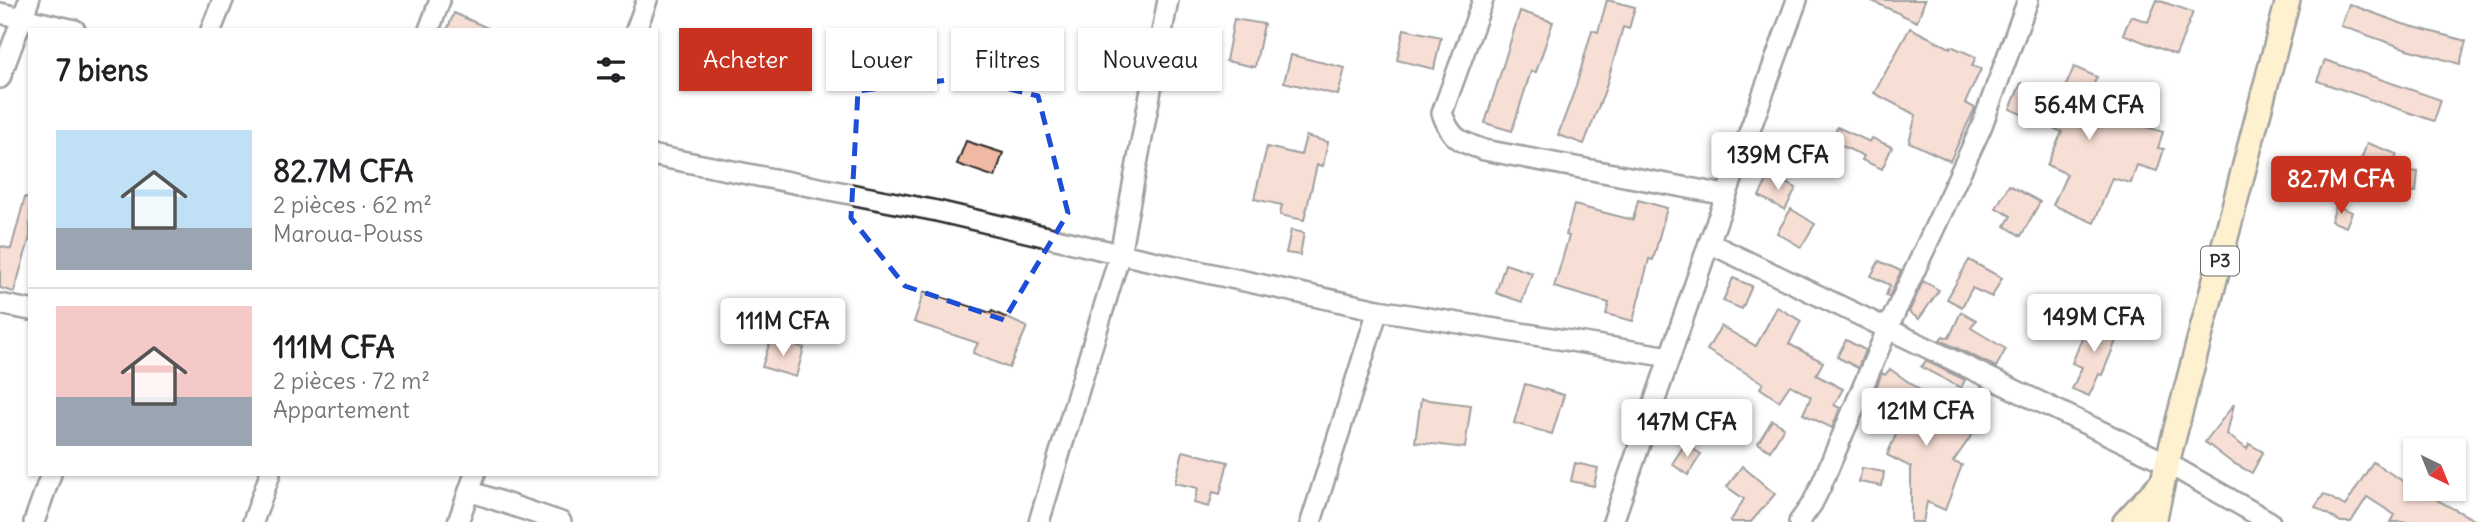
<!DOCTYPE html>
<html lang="fr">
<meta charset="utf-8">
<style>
:root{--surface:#fff;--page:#f6f6f6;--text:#202124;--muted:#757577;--line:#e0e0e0;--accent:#c8321e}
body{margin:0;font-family:Delius,sans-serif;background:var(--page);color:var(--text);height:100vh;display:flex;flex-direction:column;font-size:26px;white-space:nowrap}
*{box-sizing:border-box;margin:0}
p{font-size:23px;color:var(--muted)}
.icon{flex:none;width:38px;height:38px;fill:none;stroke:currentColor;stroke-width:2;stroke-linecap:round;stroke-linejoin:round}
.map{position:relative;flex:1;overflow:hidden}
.side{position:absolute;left:28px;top:28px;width:630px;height:448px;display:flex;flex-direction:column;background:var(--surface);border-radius:0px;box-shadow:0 2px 5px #0004}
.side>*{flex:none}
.top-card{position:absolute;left:679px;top:28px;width:665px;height:63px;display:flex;gap:14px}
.needle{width:46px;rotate:137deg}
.fabs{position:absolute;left:2403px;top:438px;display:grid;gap:14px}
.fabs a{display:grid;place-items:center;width:63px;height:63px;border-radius:0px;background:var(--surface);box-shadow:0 2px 5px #0004;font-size:35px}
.price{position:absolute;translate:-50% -60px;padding:0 16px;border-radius:7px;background:#fff;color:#222;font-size:23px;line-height:46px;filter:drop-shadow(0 2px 4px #0008)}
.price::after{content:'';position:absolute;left:50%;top:42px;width:21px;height:16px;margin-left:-10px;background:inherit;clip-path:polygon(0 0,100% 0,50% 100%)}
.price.current{background:var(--accent);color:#fff}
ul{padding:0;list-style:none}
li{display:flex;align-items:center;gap:21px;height:175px;padding:0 28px}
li+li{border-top:2px solid var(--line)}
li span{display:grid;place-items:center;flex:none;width:196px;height:140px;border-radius:0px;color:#555}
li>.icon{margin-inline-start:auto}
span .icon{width:84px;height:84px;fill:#fffc;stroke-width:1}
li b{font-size:30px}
h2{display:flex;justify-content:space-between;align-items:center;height:84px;padding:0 28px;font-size:30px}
.chip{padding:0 24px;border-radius:0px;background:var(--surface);box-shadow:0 2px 5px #0004;font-size:24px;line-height:63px}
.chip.current{background:var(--accent);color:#fff}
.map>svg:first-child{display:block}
.building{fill:#efb9a3;stroke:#2b2b2b;stroke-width:2}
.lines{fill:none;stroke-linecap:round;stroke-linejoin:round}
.minor-casing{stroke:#2b2b2b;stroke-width:24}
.major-casing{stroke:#2b2b2b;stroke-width:28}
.minor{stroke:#fff;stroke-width:19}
.major{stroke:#fadf96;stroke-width:23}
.marked{fill:none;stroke:#1d4ed8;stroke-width:5;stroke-dasharray:14 9;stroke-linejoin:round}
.labels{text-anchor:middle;stroke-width:5;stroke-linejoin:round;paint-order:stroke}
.shield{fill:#fff;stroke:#6b6b6b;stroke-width:2}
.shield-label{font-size:18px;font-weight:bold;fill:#2b2b2b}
</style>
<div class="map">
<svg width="2488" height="522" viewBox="0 0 2488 522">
<rect width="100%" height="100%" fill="#fff"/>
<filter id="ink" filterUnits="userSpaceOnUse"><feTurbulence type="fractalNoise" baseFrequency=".0143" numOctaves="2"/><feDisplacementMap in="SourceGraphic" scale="14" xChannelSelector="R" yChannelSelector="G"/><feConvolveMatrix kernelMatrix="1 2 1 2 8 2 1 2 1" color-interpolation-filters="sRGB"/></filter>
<g filter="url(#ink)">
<g class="building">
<path d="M1607 0 1635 7 1629 29 1623 27 1605 90 1584 144 1558 135 1576 86 1592 30 1598 32Z"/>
<path d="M1870 0H1925L1917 22Z"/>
<path d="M2157 0 2193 12 2176 55 2123 34 2131 16 2148 22Z"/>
<path d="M2349 4 2403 24 2466 41 2460 64 2404 48 2341 26Z"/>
<path d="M1520 11 1553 22 1536 72 1531 71 1512 131 1485 123Z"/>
<path d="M454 13 492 30H447Z"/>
<path d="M1234 19 1264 24 1255 67 1226 61Z"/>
<path d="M1910 28 1950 48 1951 46 1976 57 1972 66 1981 69 1965 103 1975 108 1950 161 1909 142 1916 115 1874 93Z"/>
<path d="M1404 29 1441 37 1434 69 1397 60Z"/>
<path d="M1291 55 1345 68 1338 95 1284 82Z"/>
<path d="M2325 60 2441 100 2434 121 2317 81Z"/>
<path d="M2074 67 2097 77 2088 97 2127 110 2124 120 2163 132 2158 148 2164 149 2157 171 2137 165 2131 183 2112 178 2094 223 2053 205 2067 174 2047 165 2062 132 2010 109 2021 83 2060 99Z"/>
<path d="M1837 127 1870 142 1872 138 1892 147 1882 169 1862 160 1864 156 1831 141Z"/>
<path d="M1306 136 1328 142 1323 166 1317 165 1304 220 1280 215 1282 205 1254 199 1267 147 1301 155Z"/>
<path d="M966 141 1003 153 995 177 957 164Z"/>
<path d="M2367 143 2397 154 2390 174 2360 163Z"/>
<path d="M2399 170 2418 172 2416 192 2397 191Z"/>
<path d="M1770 175 1796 188 1785 210 1759 196Z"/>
<path d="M2009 185 2040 202 2021 236 2005 226 2011 216 1996 208Z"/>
<path d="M25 197H30V237L14 292 0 288V246L11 249Z"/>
<path d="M1638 200 1667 208 1653 260 1649 259 1633 321 1606 314 1609 303 1554 287 1569 236 1566 235 1574 205 1633 220Z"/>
<path d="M2336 206 2352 212 2346 227 2331 221Z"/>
<path d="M1791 209 1815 224 1801 247 1777 233Z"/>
<path d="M1291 230 1304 233 1300 255 1286 253Z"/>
<path d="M1969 260 2002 278 1992 297 1972 288 1962 307 1947 299Z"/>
<path d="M1879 261 1901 271 1889 297 1886 295 1890 285 1871 276Z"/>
<path d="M1505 264 1532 273 1522 302 1496 293Z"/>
<path d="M1733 278 1752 286 1742 309 1723 301Z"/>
<path d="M1923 281 1939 290 1919 319 1909 312Z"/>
<path d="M924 292 991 313 992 311 1027 327 1009 368 973 353 978 343 914 322Z"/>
<path d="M1777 307 1801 321 1789 344 1823 362 1816 375 1843 389 1834 405 1840 408 1832 428 1803 414 1811 397 1790 385 1779 401 1760 388 1763 383 1707 350 1721 326 1756 346Z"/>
<path d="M1961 312 1976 320 1971 328 2006 349 1996 367 1940 340 1943 336 1949 338Z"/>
<path d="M2091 317 2121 329 2102 375 2099 374 2089 396 2072 389 2082 367 2072 363Z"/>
<path d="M771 338 804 348 796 377 762 367Z"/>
<path d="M1846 340 1865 350 1858 368 1837 357Z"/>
<path d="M1926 361 1965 380 1961 388 1921 367Z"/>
<path d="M1890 369 1920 390 1910 405 1938 423 1948 409 1976 429 1953 462 1962 465 1945 510 1927 502 1923 522H1911V467L1887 455 1909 405 1876 388 1882 373 1885 375Z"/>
<path d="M1525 384 1564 395 1552 434 1514 423Z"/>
<path d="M1421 399 1471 405 1465 448 1415 442Z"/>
<path d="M2234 404 2227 434 2247 449 2249 444 2263 452 2252 473 2231 462 2205 442Z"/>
<path d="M1772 420 1784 427 1770 451 1758 443Z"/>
<path d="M1685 444 1701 454 1688 475 1672 464Z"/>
<path d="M1183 451 1228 462 1220 494 1213 492 1209 507 1194 503 1198 488 1175 483Z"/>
<path d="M2373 462 2429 498 2430 496 2478 522H2391L2395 515 2367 497 2351 522H2341L2315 507 2324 494 2345 506Z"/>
<path d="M1575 463 1598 468 1594 486 1571 481Z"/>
<path d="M1742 466 1775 494 1751 522H1730L1744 499 1727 487Z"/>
<path d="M1862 468 1884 472 1882 486 1859 482Z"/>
</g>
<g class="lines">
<g class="minor-casing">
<g id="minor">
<path d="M1483 0 1442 113C1451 139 1459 141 1484 150L1726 195"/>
<path d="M0 13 75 30"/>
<path d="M211 30 223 0"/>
<path d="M429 30 440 0"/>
<path d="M636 30 647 0"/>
<path d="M0 78 29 0"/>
<path d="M656 156 937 211 1120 254 1378 310 1670 357"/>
<path d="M1709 243 2167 463 2270 522"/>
<path d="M0 304 30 310"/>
<path d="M469 491 561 522"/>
<path d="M34 522 51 474"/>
<path d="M253 522 270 474"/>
<path d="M458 522 475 474"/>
<path d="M1039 522 1120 254 1168 0"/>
<path d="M1311 522 1378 310"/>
<path d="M1613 522 1709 243 1797 0"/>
<path d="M1799 522 1812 504 1820 488 1887 330 1981 128 2028 0"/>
</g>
</g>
<g class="major-casing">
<g id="major">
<path d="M2125 522 2162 482"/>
<path d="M2154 522 2167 463 2288 0"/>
</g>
</g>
<use href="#minor" class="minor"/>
<use href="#major" class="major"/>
</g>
</g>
<path d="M0 0H2488V522H0ZM964 78 1038 96 1068 213 1004 320 905 286 851 218 858 91Z" fill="#fff" fill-opacity=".55" fill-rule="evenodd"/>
<path class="marked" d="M964 78 1038 96 1068 213 1004 320 905 286 851 218 858 91Z"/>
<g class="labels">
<rect class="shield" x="2201" y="246.5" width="38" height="29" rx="5"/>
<g class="shield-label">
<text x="2220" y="267">P3</text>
</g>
</g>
</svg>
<div class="fabs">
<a><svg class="needle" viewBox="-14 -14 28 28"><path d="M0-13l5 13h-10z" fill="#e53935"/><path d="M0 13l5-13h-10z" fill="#757577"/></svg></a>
</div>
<b class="price" style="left:2089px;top:142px">56.4M CFA</b>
<b class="price" style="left:1778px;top:192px">139M CFA</b>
<b class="price current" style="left:2341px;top:216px">82.7M CFA</b>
<b class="price" style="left:2094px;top:354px">149M CFA</b>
<b class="price" style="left:783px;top:358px">111M CFA</b>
<b class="price" style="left:1926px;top:448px">121M CFA</b>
<b class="price" style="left:1687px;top:459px">147M CFA</b>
<div class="top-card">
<a class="chip current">Acheter</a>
<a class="chip">Louer</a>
<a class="chip">Filtres</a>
<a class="chip">Nouveau</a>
</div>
<section class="side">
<h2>7 biens<svg class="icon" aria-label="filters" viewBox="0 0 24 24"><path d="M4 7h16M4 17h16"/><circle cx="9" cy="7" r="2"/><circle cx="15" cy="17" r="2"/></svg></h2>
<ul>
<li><span style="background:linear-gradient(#bfe0f5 70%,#9aa5b1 0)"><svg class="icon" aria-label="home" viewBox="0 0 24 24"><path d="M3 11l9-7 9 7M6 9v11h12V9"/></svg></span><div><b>82.7M CFA</b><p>2 pièces · 62 m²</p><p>Maroua-Pouss</p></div></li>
<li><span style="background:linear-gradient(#f6c9c9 65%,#9aa5b1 0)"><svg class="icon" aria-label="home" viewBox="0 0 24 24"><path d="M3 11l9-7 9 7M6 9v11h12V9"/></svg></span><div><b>111M CFA</b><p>2 pièces · 72 m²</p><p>Appartement</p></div></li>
</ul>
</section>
</div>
